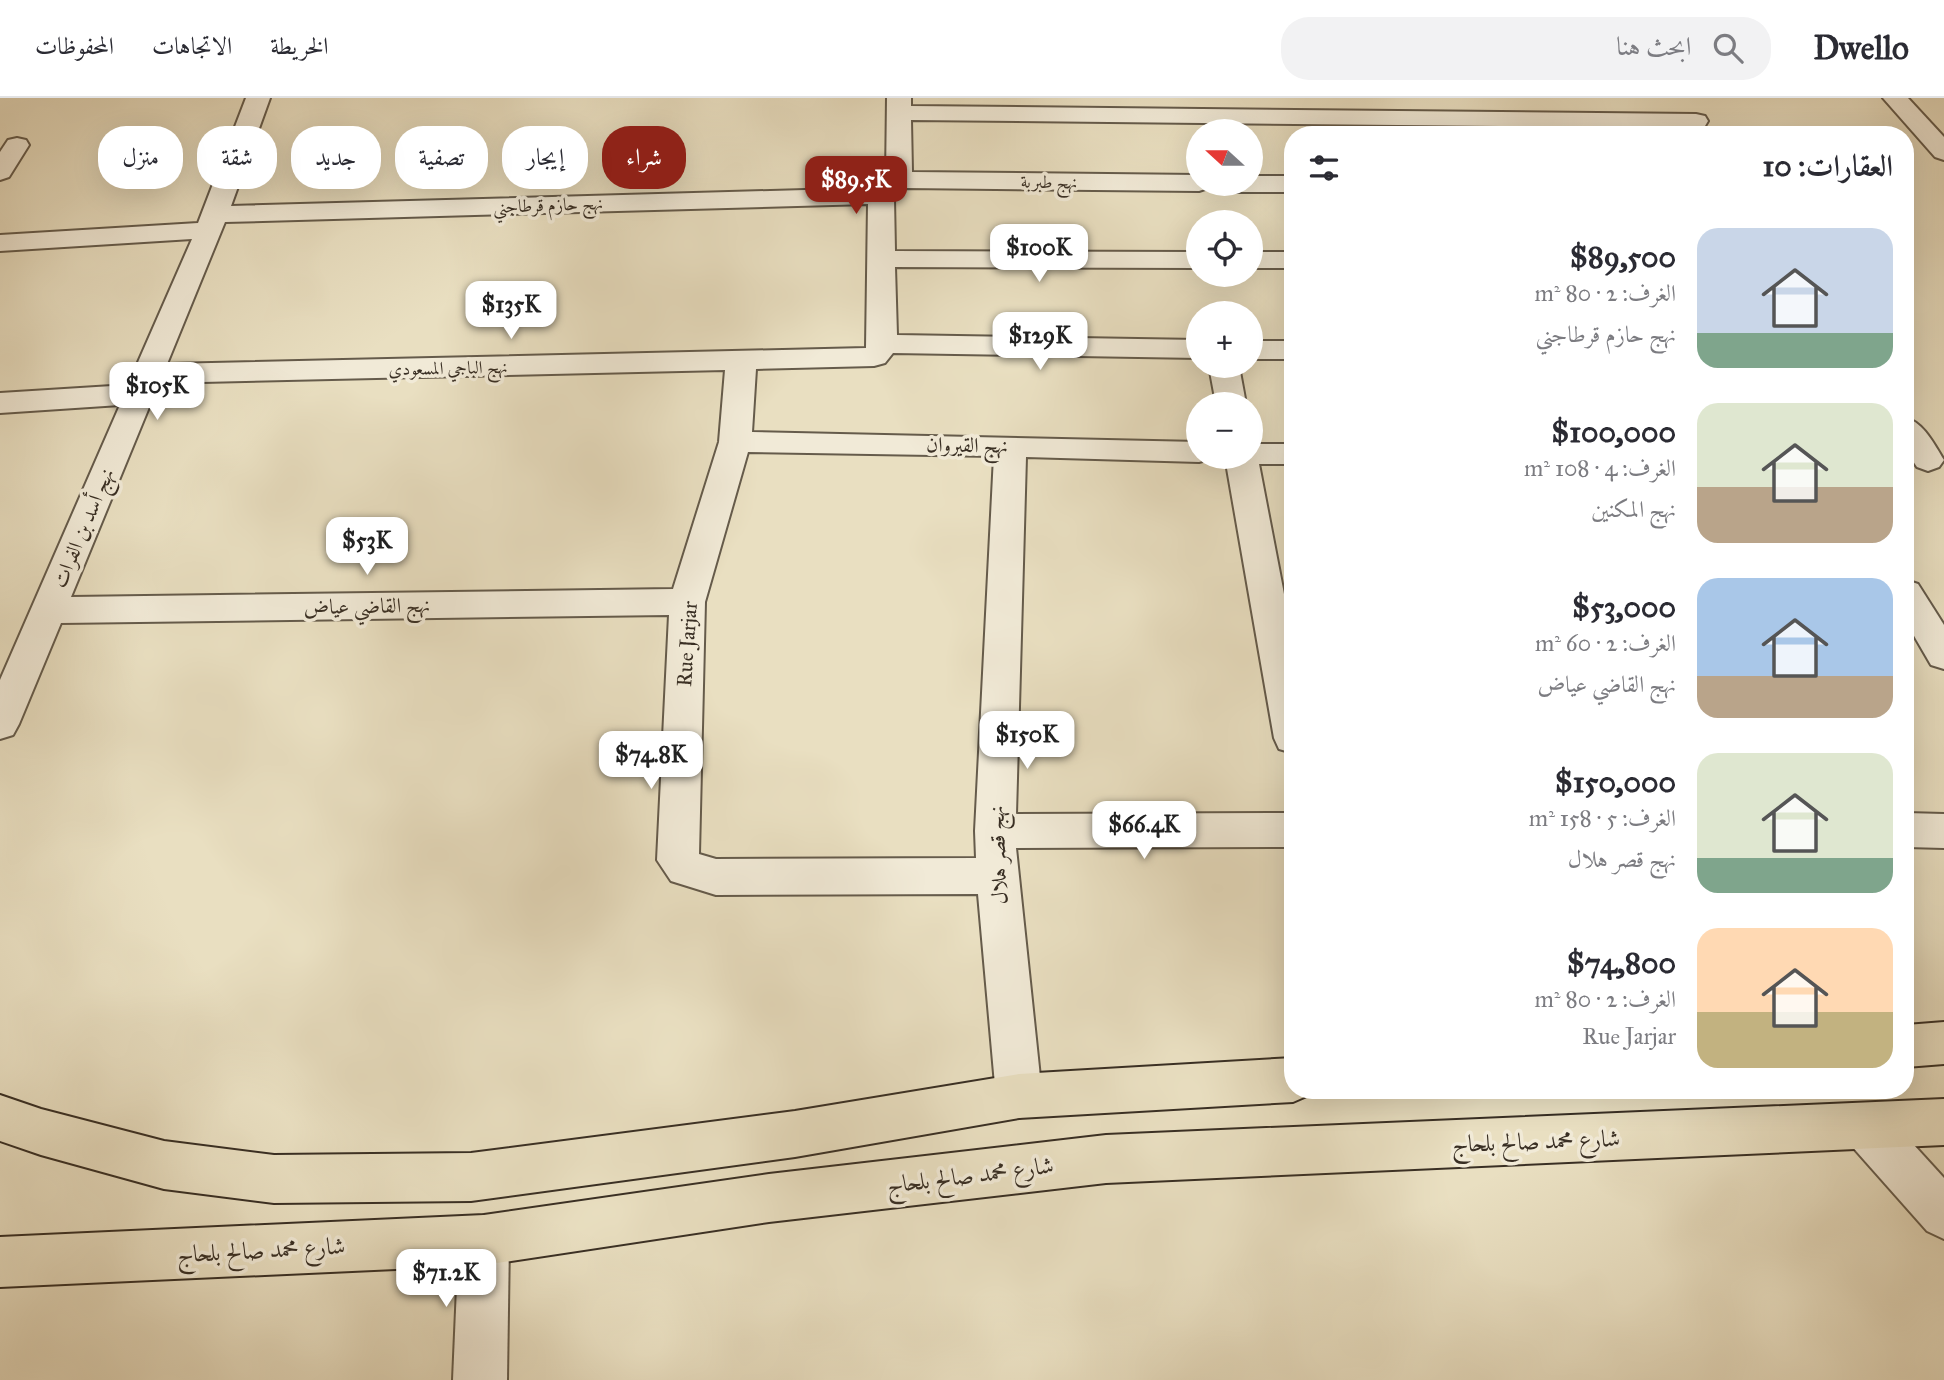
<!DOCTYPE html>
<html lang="ar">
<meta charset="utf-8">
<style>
:root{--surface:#fff;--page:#f2f2f3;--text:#2b2b33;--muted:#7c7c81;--line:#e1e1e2;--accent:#8f2418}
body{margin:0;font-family:"IM FELL Great Primer",Amiri,serif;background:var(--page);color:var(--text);direction:rtl;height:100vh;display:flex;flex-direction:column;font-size:26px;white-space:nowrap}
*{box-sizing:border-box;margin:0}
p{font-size:23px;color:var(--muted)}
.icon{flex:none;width:38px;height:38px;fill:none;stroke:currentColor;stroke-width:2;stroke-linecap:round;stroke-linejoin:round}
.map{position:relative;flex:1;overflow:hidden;direction:ltr}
.details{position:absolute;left:1284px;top:28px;width:630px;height:973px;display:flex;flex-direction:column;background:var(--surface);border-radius:28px;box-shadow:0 7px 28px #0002;direction:rtl}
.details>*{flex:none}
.guide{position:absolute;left:21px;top:28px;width:665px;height:63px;direction:rtl;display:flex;gap:14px}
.needle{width:46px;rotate:291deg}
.controls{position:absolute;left:1186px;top:21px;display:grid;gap:14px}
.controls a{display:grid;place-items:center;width:77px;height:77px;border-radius:50%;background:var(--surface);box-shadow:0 7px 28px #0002;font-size:35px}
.price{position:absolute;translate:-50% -60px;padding:0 16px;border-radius:14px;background:#fff;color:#222;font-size:23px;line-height:46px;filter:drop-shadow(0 2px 4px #0008)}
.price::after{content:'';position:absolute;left:50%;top:42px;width:21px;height:16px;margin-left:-10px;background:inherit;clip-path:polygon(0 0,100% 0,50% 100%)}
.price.current{background:var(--accent);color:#fff}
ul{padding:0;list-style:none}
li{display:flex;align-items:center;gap:21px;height:175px;padding:0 21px}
li span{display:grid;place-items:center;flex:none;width:196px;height:140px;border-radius:21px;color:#555}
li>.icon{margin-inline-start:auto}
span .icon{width:84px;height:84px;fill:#fffc;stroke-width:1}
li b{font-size:30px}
h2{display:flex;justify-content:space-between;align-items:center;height:84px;padding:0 21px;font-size:30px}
.chip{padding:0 24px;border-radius:28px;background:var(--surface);box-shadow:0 7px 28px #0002;font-size:24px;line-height:63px}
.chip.current{background:var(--accent);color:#fff}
header{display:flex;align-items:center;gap:42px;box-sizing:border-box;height:98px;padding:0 35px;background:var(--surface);border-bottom:2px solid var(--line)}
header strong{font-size:33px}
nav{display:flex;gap:38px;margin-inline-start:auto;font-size:24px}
.search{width:490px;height:63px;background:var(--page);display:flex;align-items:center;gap:18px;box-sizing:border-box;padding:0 24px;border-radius:28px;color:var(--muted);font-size:26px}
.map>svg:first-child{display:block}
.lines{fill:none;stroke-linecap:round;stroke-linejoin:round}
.minor-casing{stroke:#655b4b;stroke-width:4}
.major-casing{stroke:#392f24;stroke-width:4}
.minor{fill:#f1ead7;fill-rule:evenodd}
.major{fill:#e9dfc1;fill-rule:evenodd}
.labels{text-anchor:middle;stroke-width:7;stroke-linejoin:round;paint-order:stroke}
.far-street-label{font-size:18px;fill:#392f24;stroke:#f1ead7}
.street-label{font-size:21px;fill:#392f24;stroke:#f1ead7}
.near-street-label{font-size:24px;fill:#392f24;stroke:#f1ead7}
</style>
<header>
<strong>Dwello</strong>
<div class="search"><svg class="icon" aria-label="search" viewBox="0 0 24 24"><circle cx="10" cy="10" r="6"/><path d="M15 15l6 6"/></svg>ابحث هنا</div>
<nav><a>الخريطة</a><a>الاتجاهات</a><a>المحفوظات</a></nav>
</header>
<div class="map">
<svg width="1944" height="1282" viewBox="0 0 1944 1282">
<rect width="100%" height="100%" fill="#e9dfc1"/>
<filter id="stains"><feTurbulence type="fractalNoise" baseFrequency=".00286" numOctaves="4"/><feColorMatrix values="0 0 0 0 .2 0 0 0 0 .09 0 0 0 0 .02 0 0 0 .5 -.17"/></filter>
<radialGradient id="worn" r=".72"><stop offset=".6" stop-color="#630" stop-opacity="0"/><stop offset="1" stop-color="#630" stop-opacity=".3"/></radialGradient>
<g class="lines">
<g class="minor-casing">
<g id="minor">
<path d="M246 0H270L231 108 874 90 886 80 887 0H911V8L1696 16 1705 18 1708 23 1705 28 1696 30 911 22 912 74 1199 77V86H1211L1208 90 1199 93 906 90 894 100 895 153 1199 154V170L895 169 897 237 1199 242V260L893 255 885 265 874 268 756 271 752 334 1199 344V359H1212L1210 361 1199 364 1026 359 1016 716 1293 715V749L1016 750 1042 998 1035 1014 1019 1020 1003 1014 996 998 978 796 716 797 671 783 657 762 669 517 61 525 19 626 13 637 0 641V582L120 307 0 315V295L128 287 192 141 0 153V137L198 125ZM868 106 866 250 167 266 225 124ZM725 272 719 344 673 491 71 499 159 285ZM748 354 994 358 975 733 976 760 716 761 699 756 705 504Z"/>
<path d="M1883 0H1908L1944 39V62L1935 59Z"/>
<path d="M17 40 26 42 29 47 9 79 0 82V54L8 42Z"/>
<path d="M1251 78H1293V94H1226L1217 91 1213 86H1251Z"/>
<rect x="1251" y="154" width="42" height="16"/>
<rect x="1251" y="243" width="42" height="18"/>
<path d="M1209 268H1239L1246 306H1216Z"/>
<path d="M1906 320C1924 325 1934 346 1944 362L1939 369 1928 373 1917 369 1906 353Z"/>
<path d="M1251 346H1293V366H1259L1293 543V655L1279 651 1274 640 1225 359H1251Z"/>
<path d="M1906 482 1918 486 1944 527V571L1931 567 1906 524Z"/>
<path d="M1906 715 1944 716V750L1906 749Z"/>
<path d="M1866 1006 1883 1013 1944 1080V1141L1927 1133 1849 1045 1842 1029 1849 1013Z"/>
<path d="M484 1117 502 1124 509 1142 507 1282H453L459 1142 466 1124Z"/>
</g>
</g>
<g class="major-casing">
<g id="major">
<path d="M1944 924V966L1906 969V927Z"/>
<path d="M1293 960V992H1312L1309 997 1293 1004 1019 1020 795 1059 471 1103 274 1105 164 1091 41 1057 0 1043V997L41 1011 164 1043 274 1057 471 1055 795 1013 1019 976Z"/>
<path d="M1944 1001V1047L1106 1085 769 1124 484 1167 0 1189V1139L484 1117 769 1076 1106 1037Z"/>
</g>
</g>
<use href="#minor" class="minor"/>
<use href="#major" class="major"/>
</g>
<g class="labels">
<g class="far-street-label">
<text transform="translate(1049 84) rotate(1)" y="6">نهج طبربة</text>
<text transform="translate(548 107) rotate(-2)" y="6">نهج حازم قرطاجني</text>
<text transform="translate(448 270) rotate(-1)" y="6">نهج الباجي المسعودي</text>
</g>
<g class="street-label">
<text transform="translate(967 347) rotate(1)" y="7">نهج القيروان</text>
<text transform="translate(83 430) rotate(-67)" y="7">نهج أسد بن الفرات</text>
<text transform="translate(367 508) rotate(-1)" y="7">نهج القاضي عياض</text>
<text transform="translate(687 546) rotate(-86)" y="7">Rue Jarjar</text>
<text transform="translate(998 757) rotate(-92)" y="7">نهج قصر هلال</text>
</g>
<g class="near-street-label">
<text transform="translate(1536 1043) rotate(-2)" y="8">شارع محمد صالح بلحاج</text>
<text transform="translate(970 1077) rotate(-7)" y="8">شارع محمد صالح بلحاج</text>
<text transform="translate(261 1152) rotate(-3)" y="8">شارع محمد صالح بلحاج</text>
</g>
</g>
<rect width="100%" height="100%" filter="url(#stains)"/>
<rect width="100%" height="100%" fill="url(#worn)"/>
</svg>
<div class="controls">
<a><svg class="needle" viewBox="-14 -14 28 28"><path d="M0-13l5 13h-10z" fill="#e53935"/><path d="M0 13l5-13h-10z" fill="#7c7c81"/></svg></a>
<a><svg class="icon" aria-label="locate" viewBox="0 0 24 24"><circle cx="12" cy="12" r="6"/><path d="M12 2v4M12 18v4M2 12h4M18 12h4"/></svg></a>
<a>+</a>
<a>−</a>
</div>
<b class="price current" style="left:856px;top:118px">$89.5K</b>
<b class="price" style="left:1039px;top:186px">$100K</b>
<b class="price" style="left:511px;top:243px">$135K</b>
<b class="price" style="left:1040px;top:274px">$129K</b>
<b class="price" style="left:157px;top:324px">$105K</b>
<b class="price" style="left:367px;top:479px">$53K</b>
<b class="price" style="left:1027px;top:673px">$150K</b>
<b class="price" style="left:651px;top:693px">$74.8K</b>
<b class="price" style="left:1144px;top:763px">$66.4K</b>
<b class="price" style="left:446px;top:1211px">$71.2K</b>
<div class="guide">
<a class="chip current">شراء</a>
<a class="chip">إيجار</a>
<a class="chip">تصفية</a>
<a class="chip">جديد</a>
<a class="chip">شقة</a>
<a class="chip">منزل</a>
</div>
<section class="details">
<h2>العقارات: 10<svg class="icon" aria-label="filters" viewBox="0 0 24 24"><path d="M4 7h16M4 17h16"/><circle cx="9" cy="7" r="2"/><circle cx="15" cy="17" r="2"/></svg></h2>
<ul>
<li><span style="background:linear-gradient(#c9d6e8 75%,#7fa58c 0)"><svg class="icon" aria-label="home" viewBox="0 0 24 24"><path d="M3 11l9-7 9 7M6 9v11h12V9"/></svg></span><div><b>$89,500</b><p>الغرف: 2 · 80 m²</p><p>نهج حازم قرطاجني</p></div></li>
<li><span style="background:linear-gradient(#dfe7d0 60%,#b9a48a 0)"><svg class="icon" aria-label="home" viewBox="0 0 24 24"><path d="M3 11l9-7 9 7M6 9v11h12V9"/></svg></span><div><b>$100,000</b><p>الغرف: 4 · 108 m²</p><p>نهج المكنين</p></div></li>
<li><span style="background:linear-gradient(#a9c7e8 70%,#b9a48a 0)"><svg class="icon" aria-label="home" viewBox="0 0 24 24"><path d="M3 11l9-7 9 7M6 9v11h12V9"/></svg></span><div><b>$53,000</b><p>الغرف: 2 · 60 m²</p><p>نهج القاضي عياض</p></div></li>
<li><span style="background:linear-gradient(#dfe7d0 75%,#7fa58c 0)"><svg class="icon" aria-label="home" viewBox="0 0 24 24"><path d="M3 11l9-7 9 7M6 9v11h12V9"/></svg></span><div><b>$150,000</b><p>الغرف: 5 · 158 m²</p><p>نهج قصر هلال</p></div></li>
<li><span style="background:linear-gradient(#ffd9b3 60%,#c2b280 0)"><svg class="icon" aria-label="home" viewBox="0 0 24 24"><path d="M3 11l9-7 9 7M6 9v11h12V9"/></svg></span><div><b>$74,800</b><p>الغرف: 2 · 80 m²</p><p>Rue Jarjar</p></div></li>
</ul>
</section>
</div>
